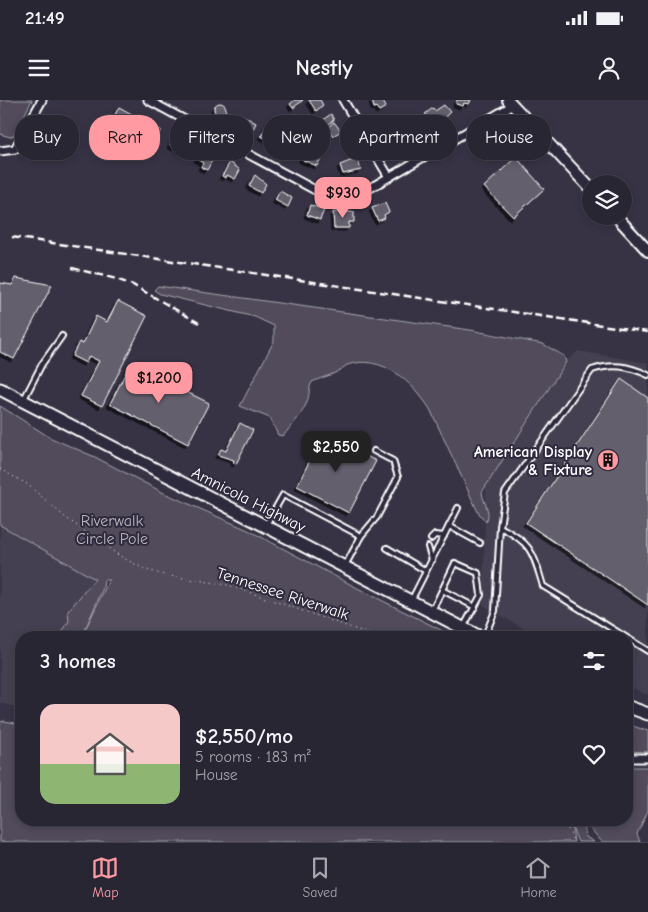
<!DOCTYPE html>
<meta charset="utf-8">
<style>
:root{--surface:#292634;--page:#312e3c;--text:#f1f3f6;--muted:#a5a5ac;--line:#45434f;--accent:#ff9aa2}
body{margin:0;font-family:"Comic Neue",sans-serif;background:var(--page);color:var(--text);height:100vh;display:flex;flex-direction:column;font-size:19px;white-space:nowrap}
*{box-sizing:border-box;margin:0}
p{font-size:16px;color:var(--muted)}
.icon{flex:none;width:28px;height:28px;fill:none;stroke:currentColor;stroke-width:2;stroke-linecap:round;stroke-linejoin:round}
.map{position:relative;flex:1;overflow:hidden}
.sheet{position:absolute;left:15px;top:531px;width:618px;height:195px;display:flex;flex-direction:column;background:var(--surface);border-radius:20px;box-shadow:0 2px 8px #0003,0 0 0 1px var(--line)}
.sheet>*{flex:none}
.guide{position:absolute;left:15px;top:15px;width:619px;height:45px;display:flex;gap:10px}
.buttons{position:absolute;left:582px;top:75px;display:grid;gap:10px}
.buttons a{display:grid;place-items:center;width:50px;height:50px;border-radius:50%;background:var(--surface);box-shadow:0 2px 8px #0003,0 0 0 1px var(--line);font-size:25px}
.price{position:absolute;translate:-50% -42px;padding:0 11px;border-radius:10px;background:var(--accent);color:#111;font-size:16px;line-height:32px;filter:drop-shadow(0 1px 2px #0008)}
.price::after{content:'';position:absolute;left:50%;top:30px;width:15px;height:11px;margin-left:-8px;background:inherit;clip-path:polygon(0 0,100% 0,50% 100%)}
.price.active{background:#222;color:#fff}
ul{padding:0;list-style:none}
li{display:flex;align-items:center;gap:15px;height:125px;padding:0 25px}
li+li{border-top:1px solid var(--line)}
li span{display:grid;place-items:center;flex:none;width:140px;height:100px;border-radius:15px;color:#555}
li>.icon{margin-inline-start:auto}
span .icon{width:60px;height:60px;fill:#fffc;stroke-width:1}
li b{font-size:21px}
h2{display:flex;justify-content:space-between;align-items:center;height:60px;padding:0 25px;font-size:21px}
.chip{padding:0 18px;border-radius:20px;background:var(--surface);box-shadow:0 2px 8px #0003,0 0 0 1px var(--line);font-size:18px;line-height:45px}
.chip.active{background:var(--accent);color:#111}
.status{display:flex;justify-content:space-between;align-items:center;height:35px;padding:0 25px;background:var(--surface);direction:ltr}
.status svg{height:14px;fill:currentColor}
header{display:flex;justify-content:space-between;align-items:center;height:65px;padding:0 25px;background:var(--surface);font-size:22px;font-weight:700}
.dock{display:flex;justify-content:space-around;align-items:center;height:70px;border-top:1px solid var(--line);background:var(--surface);font-size:14px;color:var(--muted)}
.dock a{display:grid;justify-items:center;gap:2px}
.dock .active{color:var(--accent)}
.map>svg:first-child{display:block}
.built{fill:#444051}
.green{fill:#514c5c;stroke:#a8a6ae}
.building{fill:#635f6d;stroke:#fff;filter:url(#shadow)}
.lines{fill:none;stroke-linecap:round;stroke-linejoin:round}
.lane-casing{stroke:#fff;stroke-width:8}
.street-casing{stroke:#fff;stroke-width:11}
.secondary-casing{stroke:#fff;stroke-width:14}
.primary-casing{stroke:#fff;stroke-width:15}
.path{stroke:#fff;stroke-width:1;stroke-dasharray:1 4;stroke-linecap:butt}
.lane{stroke:#2f2a3d;stroke-width:4}
.street{stroke:#2f2a3d;stroke-width:7}
.secondary{stroke:#2f2a3d;stroke-width:10}
.primary{stroke:#2f2a3d;stroke-width:11}
.rail{stroke:#fff;stroke-width:2.5;stroke-dasharray:8 4;stroke-linecap:butt}
.labels{text-anchor:middle;stroke-width:4;stroke-linejoin:round;paint-order:stroke}
.poi-label{font-size:16px;font-weight:bold;fill:#fff;stroke:#2f2a3d;text-anchor:end}
.street-label{font-size:16px;fill:#fff;stroke:#2f2a3d}
.park-label{font-size:16px;fill:#b9b7be;stroke:#2f2a3d}
</style>
<div class="status"><b>21:49</b><svg viewBox="0 0 49 12"><path d="M0 12V9h3v3zM5 12V6h3v6zM10 12V3h3v9zM15 12V0h3v12zM26 1h20v11H26zM47 4h2v5h-2z"/></svg></div>
<header><svg class="icon" aria-label="menu" viewBox="0 0 24 24"><path d="M4 6h16M4 12h16M4 18h16"/></svg>Nestly<svg class="icon" aria-label="person" viewBox="0 0 24 24"><circle cx="12" cy="8" r="4"/><path d="M4 21q1-7 8-7t8 7"/></svg></header>
<div class="map">
<svg width="648" height="742" viewBox="0 0 648 742">
<defs>
<filter id="shadow"><feDropShadow dx="-3" dy="3" stdDeviation="0" flood-color="#0009"/></filter>
</defs>
<rect width="100%" height="100%" fill="#373345"/>
<filter id="ink" filterUnits="userSpaceOnUse"><feTurbulence type="fractalNoise" baseFrequency=".02" numOctaves="2"/><feDisplacementMap in="SourceGraphic" scale="10" xChannelSelector="R" yChannelSelector="G"/><feConvolveMatrix kernelMatrix="1 2 1 2 8 2 1 2 1" color-interpolation-filters="sRGB"/></filter>
<g filter="url(#ink)">
<g class="built">
<path d="M578 251 648 263V595L626 586V538L538 537 483 505 486 386 566 262Z"/>
<path d="M0 391 95 479 68 537 21 538V609L0 603Z"/>
</g>
<g class="green">
<path d="M0 0H32L14 35 10 37 0 34Z"/>
<path d="M158 186 470 230 543 244 564 256 566 262 482 392C483 403 492 412 486 422L478 412 430 309C413 283 382 253 347 265 344 267 340 270 337 272 329 276 320 278 312 282 308 289 310 295 307 302 302 315 291 326 283 336L278 335 270 318 240 306 274 241V226L255 217 160 194 154 190Z"/>
<path d="M0 306 51 338 95 357 164 393 248 430 365 492 447 533 446 536 86 537 85 530 109 480H104L103 488 83 534 84 537H59L69 521 68 511 95 479 0 425Z"/>
<path d="M4 621 21 624V720H583L586 737 594 742H578L572 727 574 742H0V622Z"/>
<path d="M626 624 648 631V652L626 651Z"/>
<path d="M626 667H648V711L637 734 640 742H602L589 727 588 720H626Z"/>
</g>
<g class="building">
<path d="M295 0H303L293 8 290 4Z"/>
<path d="M309 0H320L323 5 316 11Z"/>
<path d="M372 0H382L386 7 379 11 376 7 374 8Z"/>
<path d="M457 0H471L469 4 464 3 463 6 456 4Z"/>
<circle cx="220" cy="9" r="6"/>
<path d="M444 5 450 12 443 19 444 21 440 24 438 23 435 26 425 14 433 8 435 11Z"/>
<path d="M119 7 139 18 134 28 126 24 124 27 112 20Z"/>
<path d="M331 14 334 20 328 24 324 19Z"/>
<path d="M242 15 256 23 252 31 238 24Z"/>
<path d="M417 20 424 28 422 29 425 36 416 41 407 26Z"/>
<path d="M334 22 341 31 333 36 327 28Z"/>
<path d="M148 23 161 30 156 38 144 32Z"/>
<path d="M267 25 272 27 270 30 285 37 280 46 267 42 269 40 261 36Z"/>
<path d="M402 27 408 37 404 39 406 43 394 50 386 37Z"/>
<path d="M174 37 188 44 183 52 170 45Z"/>
<path d="M297 44 322 56 317 66 303 60 301 56 293 52Z"/>
<path d="M201 51 214 57 207 70 201 67 203 63 197 59Z"/>
<path d="M516 57 544 89 513 117 484 87Z"/>
<path d="M350 61H358L361 70 343 74 340 65Z"/>
<path d="M230 62 240 70 235 79 227 75 226 78 222 76Z"/>
<path d="M255 75 266 84 261 93 249 86Z"/>
<path d="M280 91 292 98 288 107 275 100Z"/>
<path d="M385 103 389 112 384 115 385 118 378 121 372 108Z"/>
<path d="M310 105 324 110 320 120 307 115Z"/>
<path d="M333 112H354V122H349V128H334Z"/>
<path d="M16 178 52 185 14 259 0 252V183L12 185Z"/>
<path d="M118 201 147 216 102 306 81 296 99 261 89 256 86 263 72 256 79 242 83 244 96 216 107 222Z"/>
<path d="M130 264 209 303 188 344 110 304Z"/>
<path d="M621 279 648 298V505L526 423Z"/>
<path d="M240 323 253 330 236 364 233 363 234 360 218 355 221 349 226 351Z"/>
<path d="M323 334 376 361 349 413 297 386Z"/>
</g>
<g class="lines">
<g class="lane-casing">
<g id="lane">
<path d="M24 299 42 264 62 236"/>
<path d="M266 425 283 395 361 436"/>
<path d="M449 426 480 443"/>
<path d="M500 427 505 393 592 270C612 263 629 266 648 275"/>
<path d="M431 439 435 435 444 436"/>
<path d="M428 447 432 460"/>
<path d="M387 448 426 471"/>
<path d="M346 464 361 436 377 417 398 377 393 361 374 351"/>
<path d="M442 490 475 507"/>
<path d="M412 499 458 408"/>
<path d="M432 511 455 463 478 473 481 495 464 526"/>
<path d="M484 538 495 511 500 427C533 444 533 453 543 486L648 551"/>
</g>
</g>
<g class="street-casing">
<g id="street">
<path d="M148 0 315 90 342 96 365 91 513 5"/>
<path d="M343 0 389 77"/>
<path d="M0 51 15 49 42 0"/>
<path d="M626 658H648"/>
</g>
</g>
<g class="secondary-casing">
<g id="secondary">
<path d="M508 0 591 89"/>
<path d="M616 116 648 151"/>
</g>
</g>
<g class="primary-casing">
<g id="primary">
<path d="M0 289 482 538"/>
<path d="M626 606 648 614"/>
</g>
</g>
<g class="path">
<path d="M0 369 27 384 66 418 120 456 144 469 164 475 228 485 381 538"/>
<path d="M564 720 574 742"/>
</g>
<use href="#lane" class="lane"/>
<use href="#street" class="street"/>
<use href="#secondary" class="secondary"/>
<use href="#primary" class="primary"/>
<g class="rail">
<path d="M12 137 648 232"/>
<path d="M72 168 113 178 133 185 199 223"/>
</g>
</g>
</g>
<defs>
<g id="building-disc" transform="scale(1.125)"><circle r="9.5" fill="#ff9aa2" stroke="#2f2a3d"/><path d="M-4-6H4V6H1V3H-1V6H-4ZM-2.5-4.3h1.7v1.8h-1.7ZM.8-4.3h1.7v1.8H.8ZM-2.5-1h1.7V.8h-1.7ZM.8-1h1.7V.8H.8Z" fill="#111"/></g>
</defs>
<g fill-rule="evenodd">
<use href="#building-disc" x="608" y="360"/>
</g>
<g class="labels">
<g class="poi-label">
<text x="592" y="357">American Display<tspan x="592" dy="18">&amp; Fixture</tspan></text>
</g>
<g class="street-label">
<text transform="translate(249 399) rotate(27)" y="6">Amnicola Highway</text>
<text transform="translate(283 493) rotate(18)" y="6">Tennessee Riverwalk</text>
</g>
<g class="park-label">
<text x="112" y="426">Riverwalk<tspan x="112" dy="18">Circle Pole</tspan></text>
</g>
</g>
</svg>
<div class="buttons">
<a><svg class="icon" aria-label="layers" viewBox="0 0 24 24"><path d="M12 4l9 5-9 5-9-5zM3 14l9 5 9-5"/></svg></a>
</div>
<b class="price" style="left:343px;top:119px">$930</b>
<b class="price" style="left:159px;top:304px">$1,200</b>
<b class="price active" style="left:336px;top:373px">$2,550</b>
<div class="guide">
<a class="chip">Buy</a>
<a class="chip active">Rent</a>
<a class="chip">Filters</a>
<a class="chip">New</a>
<a class="chip">Apartment</a>
<a class="chip">House</a>
</div>
<section class="sheet">
<h2>3 homes<svg class="icon" aria-label="filters" viewBox="0 0 24 24"><path d="M4 7h16M4 17h16"/><circle cx="9" cy="7" r="2"/><circle cx="15" cy="17" r="2"/></svg></h2>
<ul>
<li><span style="background:linear-gradient(#f6c9c9 60%,#8fb573 0)"><svg class="icon" aria-label="home" viewBox="0 0 24 24"><path d="M3 11l9-7 9 7M6 9v11h12V9"/></svg></span><div><b>$2,550/mo</b><p>5 rooms · 183 m²</p><p>House</p></div><svg class="icon" aria-label="heart" viewBox="0 0 24 24"><path d="M12 20l-8-8c-3-5 5-10 8-4 3-6 11-1 8 4z"/></svg></li>
</ul>
</section>
</div>
<nav class="dock">
<a class="active"><svg class="icon" aria-label="map" viewBox="0 0 24 24"><path d="M3 6l6-2 6 2 6-2v14l-6 2-6-2-6 2zM9 4v14M15 6v14"/></svg>Map</a>
<a><svg class="icon" aria-label="saved" viewBox="0 0 24 24"><path d="M7 4h10v16l-5-4-5 4z"/></svg>Saved</a>
<a><svg class="icon" aria-label="home" viewBox="0 0 24 24"><path d="M3 11l9-7 9 7M6 9v11h12V9"/></svg>Home</a>
</nav>
